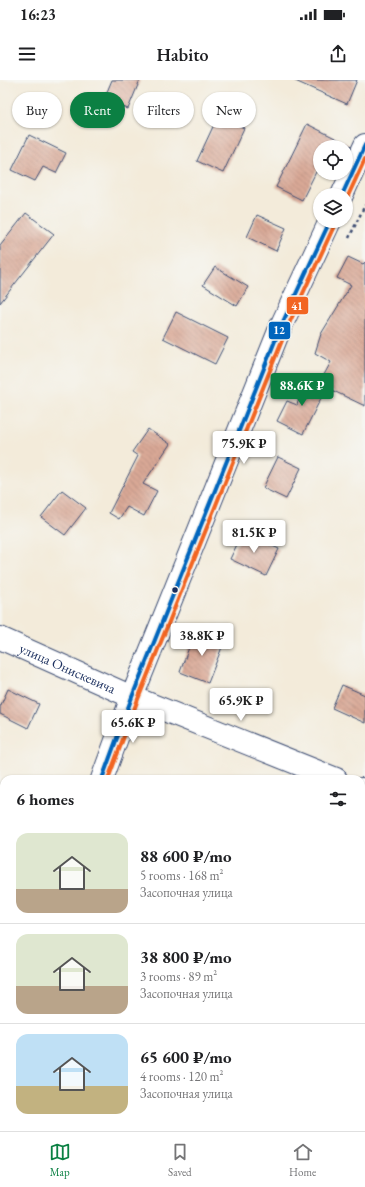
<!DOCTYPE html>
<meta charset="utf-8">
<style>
:root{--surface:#fff;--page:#f2f2f2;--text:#202124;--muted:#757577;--line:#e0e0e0;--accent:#0b8043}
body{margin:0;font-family:"EB Garamond",serif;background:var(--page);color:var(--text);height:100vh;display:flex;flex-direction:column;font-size:15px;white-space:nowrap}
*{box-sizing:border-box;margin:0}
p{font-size:13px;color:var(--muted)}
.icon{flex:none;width:22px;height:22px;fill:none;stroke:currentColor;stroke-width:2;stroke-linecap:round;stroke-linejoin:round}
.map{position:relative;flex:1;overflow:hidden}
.drawer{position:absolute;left:0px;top:695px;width:365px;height:356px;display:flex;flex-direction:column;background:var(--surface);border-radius:12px 12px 0 0;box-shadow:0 1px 3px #0004}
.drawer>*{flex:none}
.guide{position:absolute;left:12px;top:12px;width:341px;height:36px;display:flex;gap:8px}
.fabs{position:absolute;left:313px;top:60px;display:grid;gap:8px}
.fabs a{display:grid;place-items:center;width:40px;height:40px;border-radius:50%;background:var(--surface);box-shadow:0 1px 3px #0004;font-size:20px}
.price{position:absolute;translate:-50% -34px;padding:0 9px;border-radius:4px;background:#fff;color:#222;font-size:13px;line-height:26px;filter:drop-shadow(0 1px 2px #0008)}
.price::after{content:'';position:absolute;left:50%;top:24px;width:12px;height:9px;margin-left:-6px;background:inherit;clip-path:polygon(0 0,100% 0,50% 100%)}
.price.selected{background:var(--accent);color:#fff}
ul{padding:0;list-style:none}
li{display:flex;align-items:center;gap:12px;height:100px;padding:0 16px}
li+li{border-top:1px solid var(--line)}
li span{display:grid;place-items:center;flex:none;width:112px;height:80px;border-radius:12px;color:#555}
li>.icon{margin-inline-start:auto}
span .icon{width:48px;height:48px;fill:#fffc;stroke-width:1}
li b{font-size:17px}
h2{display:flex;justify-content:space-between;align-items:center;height:48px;padding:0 16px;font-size:17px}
.chip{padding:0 14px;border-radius:18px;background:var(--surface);box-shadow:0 1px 3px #0004;font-size:14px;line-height:36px}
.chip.selected{background:var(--accent);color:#fff}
.status{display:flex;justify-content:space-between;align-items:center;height:28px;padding:0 20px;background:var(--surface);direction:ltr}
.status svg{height:11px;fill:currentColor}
header{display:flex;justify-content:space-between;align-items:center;height:52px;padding:0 16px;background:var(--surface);font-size:18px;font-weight:600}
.tab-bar{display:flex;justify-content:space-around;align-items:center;height:56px;border-top:1px solid var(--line);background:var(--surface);font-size:11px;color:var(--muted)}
.tab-bar a{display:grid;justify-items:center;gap:2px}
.tab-bar .selected{color:var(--accent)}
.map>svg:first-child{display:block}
.building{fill:url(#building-back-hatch)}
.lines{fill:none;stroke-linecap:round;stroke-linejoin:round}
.minor-casing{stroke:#3b4b71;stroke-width:24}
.tertiary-casing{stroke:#3b4b71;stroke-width:24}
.path{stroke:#3b4b71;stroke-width:2.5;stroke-dasharray:3 3;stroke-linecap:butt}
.minor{stroke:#fff;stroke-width:22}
.tertiary{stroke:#fff;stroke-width:22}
.bus-1-casing{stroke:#f6f6f2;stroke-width:7}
.bus-2-casing{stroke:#f6f6f2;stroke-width:7}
.bus-1{stroke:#0065bd;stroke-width:4}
.bus-2{stroke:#f26522;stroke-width:4}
.bus-dot{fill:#1b2f5e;stroke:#f6f6f2;stroke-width:1.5}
.labels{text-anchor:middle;stroke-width:4;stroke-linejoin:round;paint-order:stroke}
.street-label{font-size:14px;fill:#1b2f5e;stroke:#f6f6f2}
.line-badge{stroke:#f6f6f2;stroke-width:1.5}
.badge-label{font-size:11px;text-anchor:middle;font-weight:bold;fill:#fff}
</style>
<div class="status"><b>16:23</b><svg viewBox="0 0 49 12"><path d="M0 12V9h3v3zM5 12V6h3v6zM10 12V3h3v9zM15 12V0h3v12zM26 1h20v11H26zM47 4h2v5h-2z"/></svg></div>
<header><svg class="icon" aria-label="menu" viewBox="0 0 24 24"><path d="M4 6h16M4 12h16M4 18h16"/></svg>Habito<svg class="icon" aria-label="share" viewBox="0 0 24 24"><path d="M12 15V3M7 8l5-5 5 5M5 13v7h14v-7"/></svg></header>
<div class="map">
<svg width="365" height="1051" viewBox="0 0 365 1051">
<defs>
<pattern id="building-back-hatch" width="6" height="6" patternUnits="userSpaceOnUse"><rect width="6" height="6" fill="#d9a895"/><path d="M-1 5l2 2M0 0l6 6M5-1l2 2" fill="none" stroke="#af897d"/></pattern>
</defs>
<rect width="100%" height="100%" fill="#f6f6f2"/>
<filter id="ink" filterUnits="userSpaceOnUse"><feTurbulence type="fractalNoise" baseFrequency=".025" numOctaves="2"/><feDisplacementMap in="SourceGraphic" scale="8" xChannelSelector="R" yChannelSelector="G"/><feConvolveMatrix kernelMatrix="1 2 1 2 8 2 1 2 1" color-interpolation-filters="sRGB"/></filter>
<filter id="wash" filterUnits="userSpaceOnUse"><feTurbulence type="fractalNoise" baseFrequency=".012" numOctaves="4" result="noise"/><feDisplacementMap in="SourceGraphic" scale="16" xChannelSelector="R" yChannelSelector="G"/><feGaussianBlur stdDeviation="0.9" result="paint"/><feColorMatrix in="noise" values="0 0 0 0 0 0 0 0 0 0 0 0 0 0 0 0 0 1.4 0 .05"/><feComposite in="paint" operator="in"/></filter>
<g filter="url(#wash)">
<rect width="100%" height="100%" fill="#f3ebda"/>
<g id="blocks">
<g class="building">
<path d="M112 0H140L128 29 104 19Z"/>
<path d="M293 0H357L347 24Z"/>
<path d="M218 36 244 48 223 93 197 81Z"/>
<path d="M307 44 351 66 320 67V84L302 120 276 107Z"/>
<path d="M29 55 66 73 56 93 43 87 35 101 12 90Z"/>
<path d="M26 133 54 154 0 223V166Z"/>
<path d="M257 135 286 148 276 171 247 157Z"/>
<path d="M348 177 363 184 365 182V326L319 304 331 282 315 273 321 254 351 205 337 198Z"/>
<path d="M215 187 248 207 237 226 203 205Z"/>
<path d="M176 232 228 258 215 284 163 258Z"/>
<path d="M306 298 326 308 303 354 277 341 287 321 297 325Z"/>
<path d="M148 349 170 364 143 404 157 411 144 436 127 427 119 439 109 433 138 376 132 372Z"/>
<path d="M278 377 301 388 286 419 263 408Z"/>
<path d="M62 410 86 428 65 455 41 437Z"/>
<path d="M243 452 279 469 266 496 230 479Z"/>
<path d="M195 551 224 562 208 603 180 592Z"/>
<path d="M342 605 365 615V643L332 628Z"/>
<path d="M8 609 39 624 28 648 0 634V627Z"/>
</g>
</g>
</g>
<g filter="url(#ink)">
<use href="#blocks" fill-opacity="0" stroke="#3b4b71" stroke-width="1"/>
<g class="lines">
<g class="minor-casing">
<g id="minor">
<path d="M132 617 336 699"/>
<path d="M361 709 365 711"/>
<path d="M361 827 365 819"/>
<path d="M252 1051 254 1047"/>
</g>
</g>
<g class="tertiary-casing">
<g id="tertiary">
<path d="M342 115 365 65"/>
<path id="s1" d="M0 558 132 617"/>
<path d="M102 699 132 617 281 246 330 141"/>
<path d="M0 1029 4 1014"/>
</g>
</g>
<path class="path" d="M349 158 365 125"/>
<use href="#minor" class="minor"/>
<use href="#tertiary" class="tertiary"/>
<g class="bus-1-casing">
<g id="bus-1">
<path d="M342 115 365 65"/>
<path d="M102 699 132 617 281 246 330 141"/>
</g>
</g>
<g class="bus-2-casing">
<g id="bus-2">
<path d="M347 118 365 79"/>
<path d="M108 699 138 619 287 248 335 144"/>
</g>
</g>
<use href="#bus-1" class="bus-1"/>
<use href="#bus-2" class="bus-2"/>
</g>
</g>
<circle class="bus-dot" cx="175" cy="510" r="3.5"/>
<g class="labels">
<g class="street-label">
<text dy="5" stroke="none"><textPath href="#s1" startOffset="74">улица Онискевича</textPath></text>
</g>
</g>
<g class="line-badge">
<rect x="286" y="216" width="23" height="19" rx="4" fill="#f26522"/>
<rect x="268" y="241" width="23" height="19" rx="4" fill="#0065bd"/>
</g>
<g class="badge-label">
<text x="297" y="230">41</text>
<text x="279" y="254">12</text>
</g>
</svg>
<div class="fabs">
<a><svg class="icon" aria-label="locate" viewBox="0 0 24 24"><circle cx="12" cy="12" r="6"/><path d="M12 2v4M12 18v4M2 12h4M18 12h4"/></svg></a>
<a><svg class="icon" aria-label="layers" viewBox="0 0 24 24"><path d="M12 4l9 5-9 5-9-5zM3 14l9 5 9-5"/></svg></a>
</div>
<b class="price selected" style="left:302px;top:327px">88.6K ₽</b>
<b class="price" style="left:244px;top:385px">75.9K ₽</b>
<b class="price" style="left:254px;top:474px">81.5K ₽</b>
<b class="price" style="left:202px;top:577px">38.8K ₽</b>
<b class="price" style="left:241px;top:642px">65.9K ₽</b>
<b class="price" style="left:133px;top:664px">65.6K ₽</b>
<div class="guide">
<a class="chip">Buy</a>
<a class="chip selected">Rent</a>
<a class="chip">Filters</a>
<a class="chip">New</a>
</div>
<section class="drawer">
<h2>6 homes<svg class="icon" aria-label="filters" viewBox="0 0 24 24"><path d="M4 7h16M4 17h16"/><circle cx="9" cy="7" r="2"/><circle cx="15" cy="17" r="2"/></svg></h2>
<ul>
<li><span style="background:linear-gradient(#dfe7d0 70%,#b9a48a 0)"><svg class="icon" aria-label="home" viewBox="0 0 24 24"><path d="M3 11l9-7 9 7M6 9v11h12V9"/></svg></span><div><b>88 600 ₽/mo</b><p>5 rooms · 168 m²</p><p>Засопочная улица</p></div></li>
<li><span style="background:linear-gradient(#dfe7d0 65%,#b9a48a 0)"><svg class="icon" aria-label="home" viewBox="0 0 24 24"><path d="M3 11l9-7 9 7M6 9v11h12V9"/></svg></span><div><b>38 800 ₽/mo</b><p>3 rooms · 89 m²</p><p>Засопочная улица</p></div></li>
<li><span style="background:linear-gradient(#bfe0f5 65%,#c2b280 0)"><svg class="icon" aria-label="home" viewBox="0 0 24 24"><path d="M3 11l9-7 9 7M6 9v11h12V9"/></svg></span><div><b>65 600 ₽/mo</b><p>4 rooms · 120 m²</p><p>Засопочная улица</p></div></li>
</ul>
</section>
</div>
<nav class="tab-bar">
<a class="selected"><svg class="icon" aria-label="map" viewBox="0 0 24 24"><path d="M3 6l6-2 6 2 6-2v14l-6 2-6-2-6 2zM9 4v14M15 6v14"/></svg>Map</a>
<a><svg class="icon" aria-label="saved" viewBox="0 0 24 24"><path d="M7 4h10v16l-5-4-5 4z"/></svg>Saved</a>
<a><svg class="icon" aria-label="home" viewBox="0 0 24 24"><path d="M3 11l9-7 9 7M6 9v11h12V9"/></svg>Home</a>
</nav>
